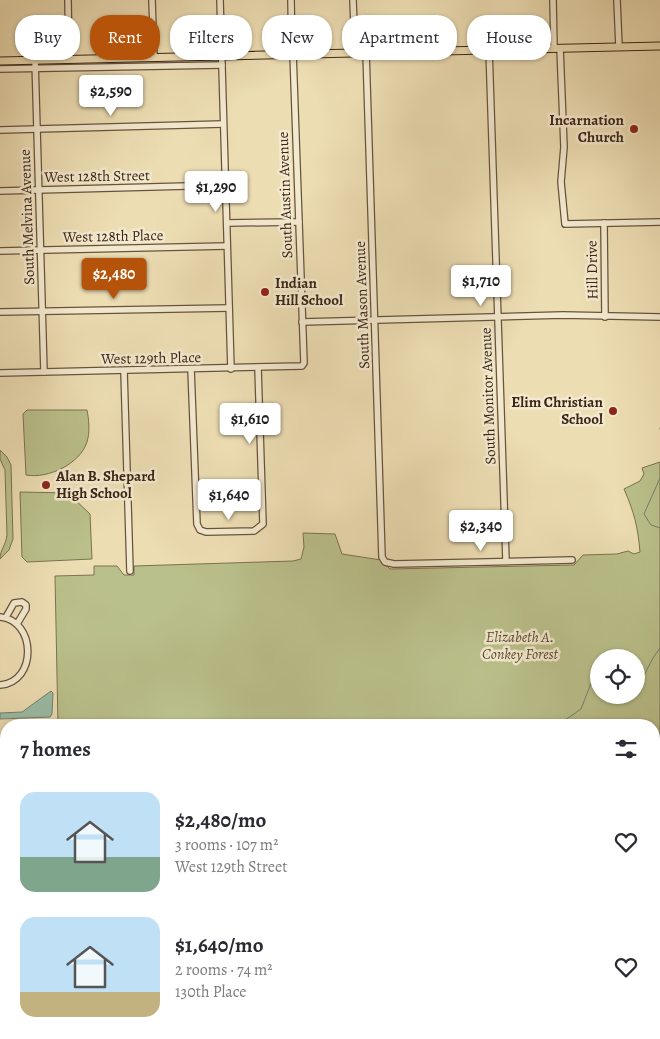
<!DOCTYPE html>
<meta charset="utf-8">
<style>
:root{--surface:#fff;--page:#f7f7f7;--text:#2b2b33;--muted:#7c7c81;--accent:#b45309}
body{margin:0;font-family:Alegreya,serif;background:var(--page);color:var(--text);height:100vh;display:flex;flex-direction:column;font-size:19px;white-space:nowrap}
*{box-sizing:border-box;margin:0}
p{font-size:16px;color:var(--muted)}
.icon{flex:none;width:28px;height:28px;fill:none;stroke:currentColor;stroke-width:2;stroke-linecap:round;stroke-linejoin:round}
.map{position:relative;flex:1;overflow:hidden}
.panel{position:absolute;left:0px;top:719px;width:660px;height:321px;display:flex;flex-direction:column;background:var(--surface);border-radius:20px 20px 0 0;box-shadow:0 1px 4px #0004}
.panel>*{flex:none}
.guide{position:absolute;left:15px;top:15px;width:630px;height:45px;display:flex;gap:10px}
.controls{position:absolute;left:590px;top:649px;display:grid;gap:10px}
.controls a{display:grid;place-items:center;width:55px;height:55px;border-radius:50%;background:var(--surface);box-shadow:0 1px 4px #0004;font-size:25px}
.price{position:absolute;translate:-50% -42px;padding:0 11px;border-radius:5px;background:#fff;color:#222;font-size:16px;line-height:32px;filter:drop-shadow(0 1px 2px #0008)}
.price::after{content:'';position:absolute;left:50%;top:30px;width:15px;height:11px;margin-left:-8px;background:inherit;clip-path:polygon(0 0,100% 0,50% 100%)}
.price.selected{background:var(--accent);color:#fff}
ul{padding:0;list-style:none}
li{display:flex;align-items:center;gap:15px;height:125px;padding:0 20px}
li span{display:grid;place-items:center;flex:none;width:140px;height:100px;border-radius:15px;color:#555}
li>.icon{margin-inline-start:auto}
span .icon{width:60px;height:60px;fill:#fffc;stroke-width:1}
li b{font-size:21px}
h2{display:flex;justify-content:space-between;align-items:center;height:60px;padding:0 20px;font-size:21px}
.tag{padding:0 18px;border-radius:20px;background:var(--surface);box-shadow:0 1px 4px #0004;font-size:18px;line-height:45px}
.tag.selected{background:var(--accent);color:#fff}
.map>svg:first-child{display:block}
.green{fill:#bac08b;stroke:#7a7251;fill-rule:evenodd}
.water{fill:#9abda7;stroke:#74806d}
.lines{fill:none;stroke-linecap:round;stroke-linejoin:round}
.stream{stroke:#74806d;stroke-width:1}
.minor-casing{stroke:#68533e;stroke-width:8}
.major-casing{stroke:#3b2517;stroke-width:9}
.minor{stroke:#f3e9ce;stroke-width:5.5}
.major{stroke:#edddb3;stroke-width:7}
.poi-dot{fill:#8f2418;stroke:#f3e9ce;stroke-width:2}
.labels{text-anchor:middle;stroke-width:5;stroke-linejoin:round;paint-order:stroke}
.poi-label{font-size:15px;font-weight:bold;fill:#3b2517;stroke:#f3e9ce;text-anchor:end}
.street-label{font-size:15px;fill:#3b2517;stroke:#f3e9ce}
.park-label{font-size:15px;font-style:italic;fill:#5b4c34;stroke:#f3e9ce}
</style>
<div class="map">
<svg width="660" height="1039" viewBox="0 0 660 1039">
<rect width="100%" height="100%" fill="#edddb3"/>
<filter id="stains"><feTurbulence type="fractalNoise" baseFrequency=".004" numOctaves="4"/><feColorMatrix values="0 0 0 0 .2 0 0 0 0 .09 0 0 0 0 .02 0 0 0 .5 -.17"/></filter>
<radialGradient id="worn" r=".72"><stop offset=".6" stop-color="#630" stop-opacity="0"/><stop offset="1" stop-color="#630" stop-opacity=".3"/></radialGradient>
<g class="green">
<path d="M27 410H87C89 420 90 432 87 442 80 464 48 479 26 475L23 414Z"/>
<path d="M0 450 7 457 11 465 13 539 9 550 0 559C0 550 6 545 7 535L5 470 0 459Z"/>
<path d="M660 462V1039H65V1034H654V725H58L55 576 94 575V566H117L124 575H134V566L293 561 301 559 304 547 303 533 335 534 342 554 381 560 390 569 574 565 583 555 617 554 628 551 634 554 640 552C638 527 634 512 624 489L640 481 644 474 642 468ZM599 658H636V695H599Z"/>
<path d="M20 492 68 493 90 514 92 559 27 562 22 557Z"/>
</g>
<path class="water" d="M51 691 53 693 52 714 50 717 0 719V713L22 712Z"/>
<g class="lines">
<g class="stream">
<path d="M660 428V429"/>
<path d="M660 478 644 514 651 525 660 528"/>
<path d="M636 683H640L653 658 660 648"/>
<path d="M558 725 581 709 593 678 599 679"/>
<path d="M180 1039V1034H184"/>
<path d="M379 1039 393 1036 395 1034"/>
</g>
<g class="minor-casing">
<g id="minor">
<path d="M68 0 69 59"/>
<path d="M152 0 154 57"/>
<path d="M220 0 231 369"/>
<path d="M291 0 292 53"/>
<path d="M353 0 355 52"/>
<path d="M553 0 554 48"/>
<path d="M617 0 619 47"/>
<path d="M560 48 564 147 561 182 565 224 660 222"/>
<path d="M489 49 506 561"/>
<path d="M366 52 382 557 385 562 394 564 572 560"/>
<path d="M35 60 44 372"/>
<path d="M0 69 222 65"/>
<path d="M0 130 223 124"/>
<path d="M0 191 225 185"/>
<path d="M227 223 299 222"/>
<path d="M604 223 605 317"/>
<path d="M0 251 227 246"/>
<path d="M0 312 229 308"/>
<path d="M302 322 563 315 660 317"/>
<path d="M191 369 197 524 200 530 206 532 254 531 263 524 258 368"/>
<path d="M124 371 130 571"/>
<path d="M0 373 302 366 304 363 293 53"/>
<path d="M0 617C36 620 38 682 0 685"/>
<path d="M6 617 14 603 22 602 26 605V609L17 624"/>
<path d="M0 748H6"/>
<path d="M0 834H6"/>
</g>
</g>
<g class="major-casing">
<path id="major" d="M0 61 660 46"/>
</g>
<use href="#minor" class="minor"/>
<use href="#major" class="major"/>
</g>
<g class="poi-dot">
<circle cx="634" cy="129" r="5"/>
<circle cx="265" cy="292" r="5"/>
<circle cx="613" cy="411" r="5"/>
<circle cx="46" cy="485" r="5"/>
</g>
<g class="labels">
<g class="poi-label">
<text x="624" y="125">Incarnation<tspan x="624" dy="17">Church</tspan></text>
<text x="275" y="288" text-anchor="start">Indian<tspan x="275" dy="17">Hill School</tspan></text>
<text x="603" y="407">Elim Christian<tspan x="603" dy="17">School</tspan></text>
<text x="56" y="481" text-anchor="start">Alan B. Shepard<tspan x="56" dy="17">High School</tspan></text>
</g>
<g class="street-label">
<text transform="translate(97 176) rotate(-1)" y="5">West 128th Street</text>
<text transform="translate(285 195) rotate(-92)" y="5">South Austin Avenue</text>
<text transform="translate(27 217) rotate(-92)" y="5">South Melvina Avenue</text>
<text transform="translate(113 236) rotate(-1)" y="5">West 128th Place</text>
<text transform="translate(592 270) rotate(-91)" y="5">Hill Drive</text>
<text transform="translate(362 305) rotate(-92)" y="5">South Mason Avenue</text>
<text transform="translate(151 358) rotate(-1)" y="5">West 129th Place</text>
<text transform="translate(488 396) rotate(-92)" y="5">South Monitor Avenue</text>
</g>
<g class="park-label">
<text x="520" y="642">Elizabeth A.<tspan x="520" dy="17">Conkey Forest</tspan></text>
</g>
</g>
<rect width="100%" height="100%" filter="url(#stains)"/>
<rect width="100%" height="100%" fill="url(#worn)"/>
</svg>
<div class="controls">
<a><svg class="icon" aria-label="locate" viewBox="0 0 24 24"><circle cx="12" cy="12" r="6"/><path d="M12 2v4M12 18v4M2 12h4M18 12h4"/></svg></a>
</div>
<b class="price" style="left:111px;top:117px">$2,590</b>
<b class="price" style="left:216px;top:213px">$1,290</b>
<b class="price selected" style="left:114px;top:300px">$2,480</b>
<b class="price" style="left:481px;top:307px">$1,710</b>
<b class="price" style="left:250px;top:445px">$1,610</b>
<b class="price" style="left:229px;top:521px">$1,640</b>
<b class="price" style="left:481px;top:552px">$2,340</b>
<div class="guide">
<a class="tag">Buy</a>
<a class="tag selected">Rent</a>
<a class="tag">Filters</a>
<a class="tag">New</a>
<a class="tag">Apartment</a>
<a class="tag">House</a>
</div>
<section class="panel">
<h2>7 homes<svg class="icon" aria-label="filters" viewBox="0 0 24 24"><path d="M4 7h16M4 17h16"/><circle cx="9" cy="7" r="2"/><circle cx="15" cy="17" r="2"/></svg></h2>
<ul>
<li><span style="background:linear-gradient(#bfe0f5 65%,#7fa58c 0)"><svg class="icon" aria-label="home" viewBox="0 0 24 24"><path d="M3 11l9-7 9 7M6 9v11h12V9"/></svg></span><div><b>$2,480/mo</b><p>3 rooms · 107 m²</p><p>West 129th Street</p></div><svg class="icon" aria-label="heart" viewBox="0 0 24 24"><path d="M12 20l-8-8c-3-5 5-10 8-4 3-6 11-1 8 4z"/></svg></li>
<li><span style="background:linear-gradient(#bfe0f5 75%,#c2b280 0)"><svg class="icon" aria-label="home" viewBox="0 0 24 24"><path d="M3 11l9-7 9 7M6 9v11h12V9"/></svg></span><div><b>$1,640/mo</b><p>2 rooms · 74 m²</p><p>130th Place</p></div><svg class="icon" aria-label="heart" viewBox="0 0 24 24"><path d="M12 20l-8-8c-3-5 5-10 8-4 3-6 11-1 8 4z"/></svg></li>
</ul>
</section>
</div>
